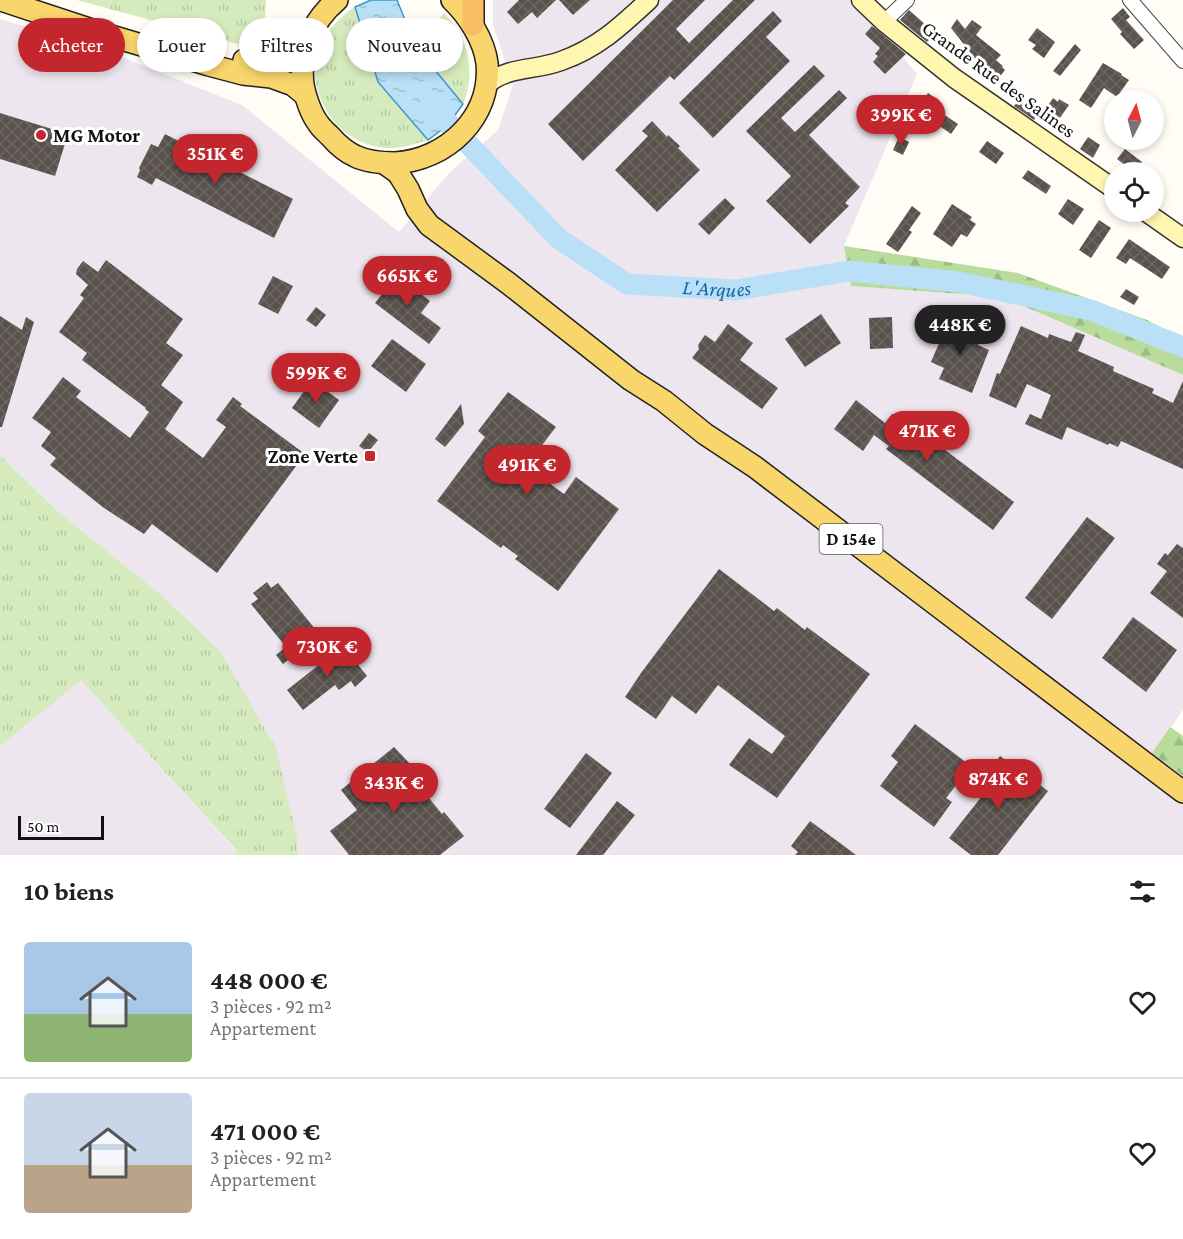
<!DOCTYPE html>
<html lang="fr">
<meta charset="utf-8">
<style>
:root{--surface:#fff;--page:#f6f6f6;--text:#202124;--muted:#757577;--line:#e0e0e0;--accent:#c4262e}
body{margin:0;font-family:"Crimson Pro",serif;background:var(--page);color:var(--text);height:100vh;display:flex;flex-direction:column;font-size:22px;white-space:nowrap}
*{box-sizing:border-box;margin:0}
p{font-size:20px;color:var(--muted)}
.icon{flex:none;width:33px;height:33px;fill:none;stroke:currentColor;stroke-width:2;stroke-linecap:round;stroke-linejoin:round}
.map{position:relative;height:855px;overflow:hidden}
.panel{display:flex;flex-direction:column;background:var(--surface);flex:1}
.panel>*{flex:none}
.hud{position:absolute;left:18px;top:18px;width:600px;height:54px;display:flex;gap:12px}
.needle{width:39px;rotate:6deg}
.controls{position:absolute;left:1104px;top:90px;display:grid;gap:12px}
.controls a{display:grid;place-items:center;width:60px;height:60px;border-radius:50%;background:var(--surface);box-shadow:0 3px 9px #0003;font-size:30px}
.scale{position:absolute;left:18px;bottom:15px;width:86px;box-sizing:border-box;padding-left:6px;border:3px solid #111;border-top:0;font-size:16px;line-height:21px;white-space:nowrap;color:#111;-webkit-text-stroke:4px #fff;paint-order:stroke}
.price{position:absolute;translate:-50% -51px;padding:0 14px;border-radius:21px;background:var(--accent);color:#fff;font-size:20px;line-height:39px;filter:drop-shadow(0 2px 3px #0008)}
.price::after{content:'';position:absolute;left:50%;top:36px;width:18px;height:14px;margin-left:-9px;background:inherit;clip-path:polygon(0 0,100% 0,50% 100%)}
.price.on{background:#222;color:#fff}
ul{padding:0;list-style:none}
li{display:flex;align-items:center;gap:18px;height:150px;padding:0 24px}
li+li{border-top:2px solid var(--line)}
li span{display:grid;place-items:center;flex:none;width:168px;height:120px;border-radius:6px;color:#555}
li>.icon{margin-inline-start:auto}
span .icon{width:72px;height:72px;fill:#fffc;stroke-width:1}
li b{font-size:26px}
h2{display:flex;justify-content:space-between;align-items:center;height:72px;padding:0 24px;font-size:26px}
.chip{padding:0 21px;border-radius:27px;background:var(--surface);box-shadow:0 3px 9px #0003;font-size:21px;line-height:54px}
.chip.on{background:var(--accent);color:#fff}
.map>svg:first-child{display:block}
.industrial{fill:#eee6ef}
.grass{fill:url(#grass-tufts)}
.forest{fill:url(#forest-firs)}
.water{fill:url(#water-ripples);stroke:#3f96cf;stroke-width:1.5}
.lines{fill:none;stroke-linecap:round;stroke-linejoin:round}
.river{stroke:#b9e0f7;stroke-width:21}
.building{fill:url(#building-cross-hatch)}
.minor-casing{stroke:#444;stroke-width:16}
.secondary-casing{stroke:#333;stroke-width:21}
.primary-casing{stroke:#222;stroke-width:24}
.trunk-casing{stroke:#222;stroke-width:24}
.minor{stroke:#fff;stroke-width:14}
.secondary{stroke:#fff6b0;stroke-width:18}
.primary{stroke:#f9d66b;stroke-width:21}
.trunk{stroke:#f7bc64;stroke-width:21}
.poi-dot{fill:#c4262e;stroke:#fff;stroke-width:2}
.labels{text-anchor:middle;stroke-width:6;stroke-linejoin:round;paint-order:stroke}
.shield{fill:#fff;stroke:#585858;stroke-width:1.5}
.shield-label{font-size:18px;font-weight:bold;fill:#111}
.street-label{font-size:20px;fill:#111;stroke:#fff}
.poi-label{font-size:20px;font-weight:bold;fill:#111;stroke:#fff;text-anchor:start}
.water-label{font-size:21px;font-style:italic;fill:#1768a6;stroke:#fff}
</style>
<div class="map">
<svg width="1183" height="855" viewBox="0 0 1183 855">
<defs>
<pattern id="grass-tufts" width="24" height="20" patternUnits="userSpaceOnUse" patternTransform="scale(1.5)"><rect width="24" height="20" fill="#d5ebbd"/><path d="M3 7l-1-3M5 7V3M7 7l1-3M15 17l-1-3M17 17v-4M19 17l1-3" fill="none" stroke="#b6c8a1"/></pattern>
<pattern id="forest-firs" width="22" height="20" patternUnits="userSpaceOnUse" patternTransform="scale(1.5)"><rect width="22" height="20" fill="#b9dc9c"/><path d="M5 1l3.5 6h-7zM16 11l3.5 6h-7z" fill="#9ebc85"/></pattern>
<pattern id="water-ripples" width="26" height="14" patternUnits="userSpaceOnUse" patternTransform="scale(1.5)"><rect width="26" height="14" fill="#b9e0f7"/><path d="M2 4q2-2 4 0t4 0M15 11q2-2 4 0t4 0" fill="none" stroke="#9ebfd3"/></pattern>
<pattern id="building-cross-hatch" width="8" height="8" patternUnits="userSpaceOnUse" patternTransform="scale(1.5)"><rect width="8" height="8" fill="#5a524d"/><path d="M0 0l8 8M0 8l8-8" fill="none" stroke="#6d6662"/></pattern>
</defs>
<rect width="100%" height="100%" fill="#fffdf5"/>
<g class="industrial">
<path d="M493 0H854L917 74 844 246 852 286 1003 297 1183 375V710L1153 753 1183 776V855H298L297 838 159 593 57 511 0 455V19L101 49 242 105 399 232 449 173 498 130 513 85 493 25Z"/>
<path d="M81 679 237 852 233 855H0V746Z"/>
</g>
<g class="grass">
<path d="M77 0H266L263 51Z"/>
<path d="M355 7 378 82 428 140C411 145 395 151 378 147 335 139 307 94 317 53 321 37 341 15 355 7Z"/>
<path d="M444 13C449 19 455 25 459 32 471 54 473 81 463 104L416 47Z"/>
<path d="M0 455 57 511 159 593 220 651 276 748 297 838 298 855H233L237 851 81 680 0 746Z"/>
</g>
<g class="forest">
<path d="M844 246 1018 273 1147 320 1183 339V375L1003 297 851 286Z"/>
<path d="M1170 727 1183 736V776L1152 753Z"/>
</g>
<path class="water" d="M371 0H397L416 47 463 104 448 125 428 140 378 82 355 7Z"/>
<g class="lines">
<path class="river" id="s1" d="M430 104 559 239 627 284 736 290 849 271 959 282 1091 310 1183 347"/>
</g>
<g class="building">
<path d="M519 0H556L537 18 532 12 518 24 507 12Z"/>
<path d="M559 0H590L573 15Z"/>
<path d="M673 0H705L676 29 689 43 733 0H755L674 80 670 76 583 161 548 124Z"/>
<path d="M1123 8 1130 17 1126 20 1144 40 1134 49 1120 34 1122 32 1111 19Z"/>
<path d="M909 10 935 33 927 42 900 20Z"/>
<path d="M773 11 782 21 766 37 790 61 713 138 679 103Z"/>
<path d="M957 19 965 29 972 20 982 27 976 35 1001 55 996 60 1003 66 1002 67 1005 70 998 79 995 76 992 81 972 66 977 61 951 28Z"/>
<path d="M872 26 906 54 885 74 873 62 878 56 875 54 880 48 865 34Z"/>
<path d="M1037 28 1055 42 1044 58 1032 49 1036 45 1028 40Z"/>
<path d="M1075 44 1081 50 1060 76 1053 71Z"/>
<path d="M1103 63 1122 74 1121 75 1129 80 1117 97 1104 88 1091 108 1079 100Z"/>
<path d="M814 65 825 76 781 118 795 132 839 90 847 98 809 135 860 187 845 203 849 206 810 244 766 201 791 176 746 131Z"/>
<path d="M928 93 939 101 934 108 958 124 951 134 928 118 922 126 911 119Z"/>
<path d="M1053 98 1058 102 1059 99 1069 105 1053 128 1039 119Z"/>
<path d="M1019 100 1038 114 1034 120 1014 106Z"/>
<path d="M0 113 68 134 55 176 0 159Z"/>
<path d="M652 121 667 137 668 135 680 146 678 148 700 170 657 212 615 170 648 136 642 131Z"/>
<path d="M165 134 293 199 274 238 156 178 152 185 137 177 140 170 139 168 151 144 158 147Z"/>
<path d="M899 137 909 142 903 155 893 150Z"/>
<path d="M1088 137 1100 145 1093 158 1080 149Z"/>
<path d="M987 141 1004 153 996 164 979 152Z"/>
<path d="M1125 149 1142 162 1134 172 1117 159Z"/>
<path d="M1028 170 1051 186 1046 194 1022 178Z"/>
<path d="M725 198 735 208 709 235 698 224Z"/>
<path d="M1068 199 1084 209 1073 225 1058 214Z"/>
<path d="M952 204 972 217 970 220 976 224 967 237 961 234 952 247 933 234Z"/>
<path d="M912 206 921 213 909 230 912 232 898 252 886 244Z"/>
<path d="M1099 220 1111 228 1091 258 1079 250Z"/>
<path d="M1129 239 1170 267 1162 279 1130 258 1126 264 1116 258Z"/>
<path d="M106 260 183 319 166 343 183 355 161 385 183 402 165 429 203 458 226 427 216 420 233 397 242 404 240 406 305 454 217 573 152 524 144 534 104 508 50 465 56 458 41 446 51 432 32 418 63 377 81 391 76 397 130 438 149 412 145 409 146 408 82 360 87 353 59 332 84 298 80 295 88 285 76 274 77 269 83 261 98 272Z"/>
<path d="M389 269 430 301 421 313 441 328 429 344 375 303 387 288 380 283Z"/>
<path d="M273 276 293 286 278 314 258 304Z"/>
<path d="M1126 289 1139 297 1134 305 1120 297Z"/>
<path d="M316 307 326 315 316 327 306 320Z"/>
<path d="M821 314 841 343 805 367 785 339Z"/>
<path d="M951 315 964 321 960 331 980 339 978 345 989 350 972 393 939 379 944 368 931 362Z"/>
<path d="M0 316 22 330 26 317 34 322 2 427H0Z"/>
<path d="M892 317 893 348 870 349 869 318Z"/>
<path d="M728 324 753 343 740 360 778 388 762 409 692 358 699 349 698 345 705 335 715 342Z"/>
<path d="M1021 326 1048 338 1049 334 1071 342 1076 332 1085 335 1078 351 1114 367 1113 371 1154 389 1152 393 1173 403 1183 381V469L1121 441 1118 447 1109 443 1108 445 1067 427 1062 440 1025 424 1030 414 1041 419 1051 395 1027 384 1016 408 989 396 997 373 1000 374Z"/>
<path d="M392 339 426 364 406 392 371 366Z"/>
<path d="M312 380 339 400 319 428 292 408Z"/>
<path d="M508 392 556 427 539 449 562 466 549 483 564 494 576 477 619 509 558 591 515 559 518 556 503 545 501 548 437 501 485 437 478 431Z"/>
<path d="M856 400 885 423 892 414 898 419 900 416 1014 502 993 530 886 449 889 446 874 435 863 451 834 429Z"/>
<path d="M461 404 464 424 445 447 435 439Z"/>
<path d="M369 433 378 440 368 452 359 446Z"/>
<path d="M1087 517 1115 538 1052 619 1025 598Z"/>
<path d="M1177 544 1183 548V618L1150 593 1167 571 1157 564 1165 553 1168 555Z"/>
<path d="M719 569 774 611 777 608 805 630 807 627 870 674 777 798 729 765 749 738 772 754 785 736 718 685 696 714 672 696 656 719 625 697 641 673Z"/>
<path d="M267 582 271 588 278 583 320 635 283 664 276 655 286 647 251 604 258 599 253 593Z"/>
<path d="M1133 617 1177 650 1146 692 1102 658Z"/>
<path d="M343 646 367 676 355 687 351 681 339 690 335 685 303 710 287 690Z"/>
<path d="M915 724 971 766 946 798 952 802 934 827 880 786 898 762 891 756Z"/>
<path d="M394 747 412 766 429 789 424 792 442 814 444 812 464 836 440 855H349L330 831 357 810 341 790Z"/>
<path d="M586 753 612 773 570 828 544 809Z"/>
<path d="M1000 756 1048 791 998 855H971L949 838 982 796 974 791Z"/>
<path d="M617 801 635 815 603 855H576Z"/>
<path d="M810 821 844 846 856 855H795L798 852 791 846Z"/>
</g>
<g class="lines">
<g class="minor-casing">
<g id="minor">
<path d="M1130 0 1183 61"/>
<path d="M884 22 907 0"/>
</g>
</g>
<g class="secondary-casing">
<g id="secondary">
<path d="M861 0 884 22 954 78 1114 189"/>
<path d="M486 85C508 66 534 71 561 61 598 48 621 26 649 0"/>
<path d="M1146 212 1183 238"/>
</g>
</g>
<g class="primary-casing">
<g id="primary">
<path d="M1 0 101 33 209 65 243 74 271 77 293 85 304 94"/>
<path d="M337 0C312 21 299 52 303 85 305 96 311 114 318 123 321 128 326 132 330 136 337 144 346 152 355 156 367 162 382 163 395 163 447 160 492 117 487 63 484 40 468 15 452 0"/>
<path d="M244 60 273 63 292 57 308 41"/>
<path d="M384 163 398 173 408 189 417 209 429 225 508 283 631 380 664 401 705 434 755 467 1183 792"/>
</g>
</g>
<g class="trunk-casing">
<path id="trunk" d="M473 25V0"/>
</g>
<use href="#minor" class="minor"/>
<use href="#secondary" class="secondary"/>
<use href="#primary" class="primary"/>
<use href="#trunk" class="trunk"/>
</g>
<g class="poi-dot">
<circle cx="41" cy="135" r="6"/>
<rect x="364" y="450" width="12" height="12" rx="3"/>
</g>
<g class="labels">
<rect class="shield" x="819.5" y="524" width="63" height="30" rx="4.5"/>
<g class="shield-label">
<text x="851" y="545">D 154e</text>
</g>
<g class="street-label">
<text transform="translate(999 79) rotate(36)" y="7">Grande Rue des Salines</text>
</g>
<g class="poi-label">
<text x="53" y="142">MG Motor</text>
<text x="358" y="463" text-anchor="end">Zone Verte</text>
</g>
<g class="water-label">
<text dy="7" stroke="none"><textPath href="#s1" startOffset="358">L'Arques</textPath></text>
</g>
</g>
</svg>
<div class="controls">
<a><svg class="needle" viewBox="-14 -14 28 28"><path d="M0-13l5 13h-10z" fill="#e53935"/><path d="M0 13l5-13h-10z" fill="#757577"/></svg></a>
<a><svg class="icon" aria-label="locate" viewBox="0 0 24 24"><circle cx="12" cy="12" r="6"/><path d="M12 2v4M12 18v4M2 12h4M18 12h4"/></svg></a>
</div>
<div class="scale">50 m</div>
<b class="price" style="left:901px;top:146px">399K €</b>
<b class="price" style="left:215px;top:185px">351K €</b>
<b class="price" style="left:407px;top:307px">665K €</b>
<b class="price on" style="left:960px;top:356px">448K €</b>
<b class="price" style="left:316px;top:404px">599K €</b>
<b class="price" style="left:927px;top:462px">471K €</b>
<b class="price" style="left:527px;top:496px">491K €</b>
<b class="price" style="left:327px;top:678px">730K €</b>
<b class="price" style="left:998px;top:810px">874K €</b>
<b class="price" style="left:394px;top:814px">343K €</b>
<div class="hud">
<a class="chip on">Acheter</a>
<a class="chip">Louer</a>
<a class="chip">Filtres</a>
<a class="chip">Nouveau</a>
</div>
</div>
<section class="panel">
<h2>10 biens<svg class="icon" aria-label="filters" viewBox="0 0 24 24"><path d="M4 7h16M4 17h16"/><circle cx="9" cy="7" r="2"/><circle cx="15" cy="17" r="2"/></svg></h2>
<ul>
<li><span style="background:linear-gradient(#a9c7e8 60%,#8fb573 0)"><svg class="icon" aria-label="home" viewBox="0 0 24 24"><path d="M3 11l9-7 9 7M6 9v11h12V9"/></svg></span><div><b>448 000 €</b><p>3 pièces · 92 m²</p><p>Appartement</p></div><svg class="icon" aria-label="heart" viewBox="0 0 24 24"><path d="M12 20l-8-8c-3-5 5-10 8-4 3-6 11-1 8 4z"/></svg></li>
<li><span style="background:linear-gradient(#c9d6e8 60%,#b9a48a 0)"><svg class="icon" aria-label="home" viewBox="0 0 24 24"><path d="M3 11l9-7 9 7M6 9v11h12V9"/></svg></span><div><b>471 000 €</b><p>3 pièces · 92 m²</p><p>Appartement</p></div><svg class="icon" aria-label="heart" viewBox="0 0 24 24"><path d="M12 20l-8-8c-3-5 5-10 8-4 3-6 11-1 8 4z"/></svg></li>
</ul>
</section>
